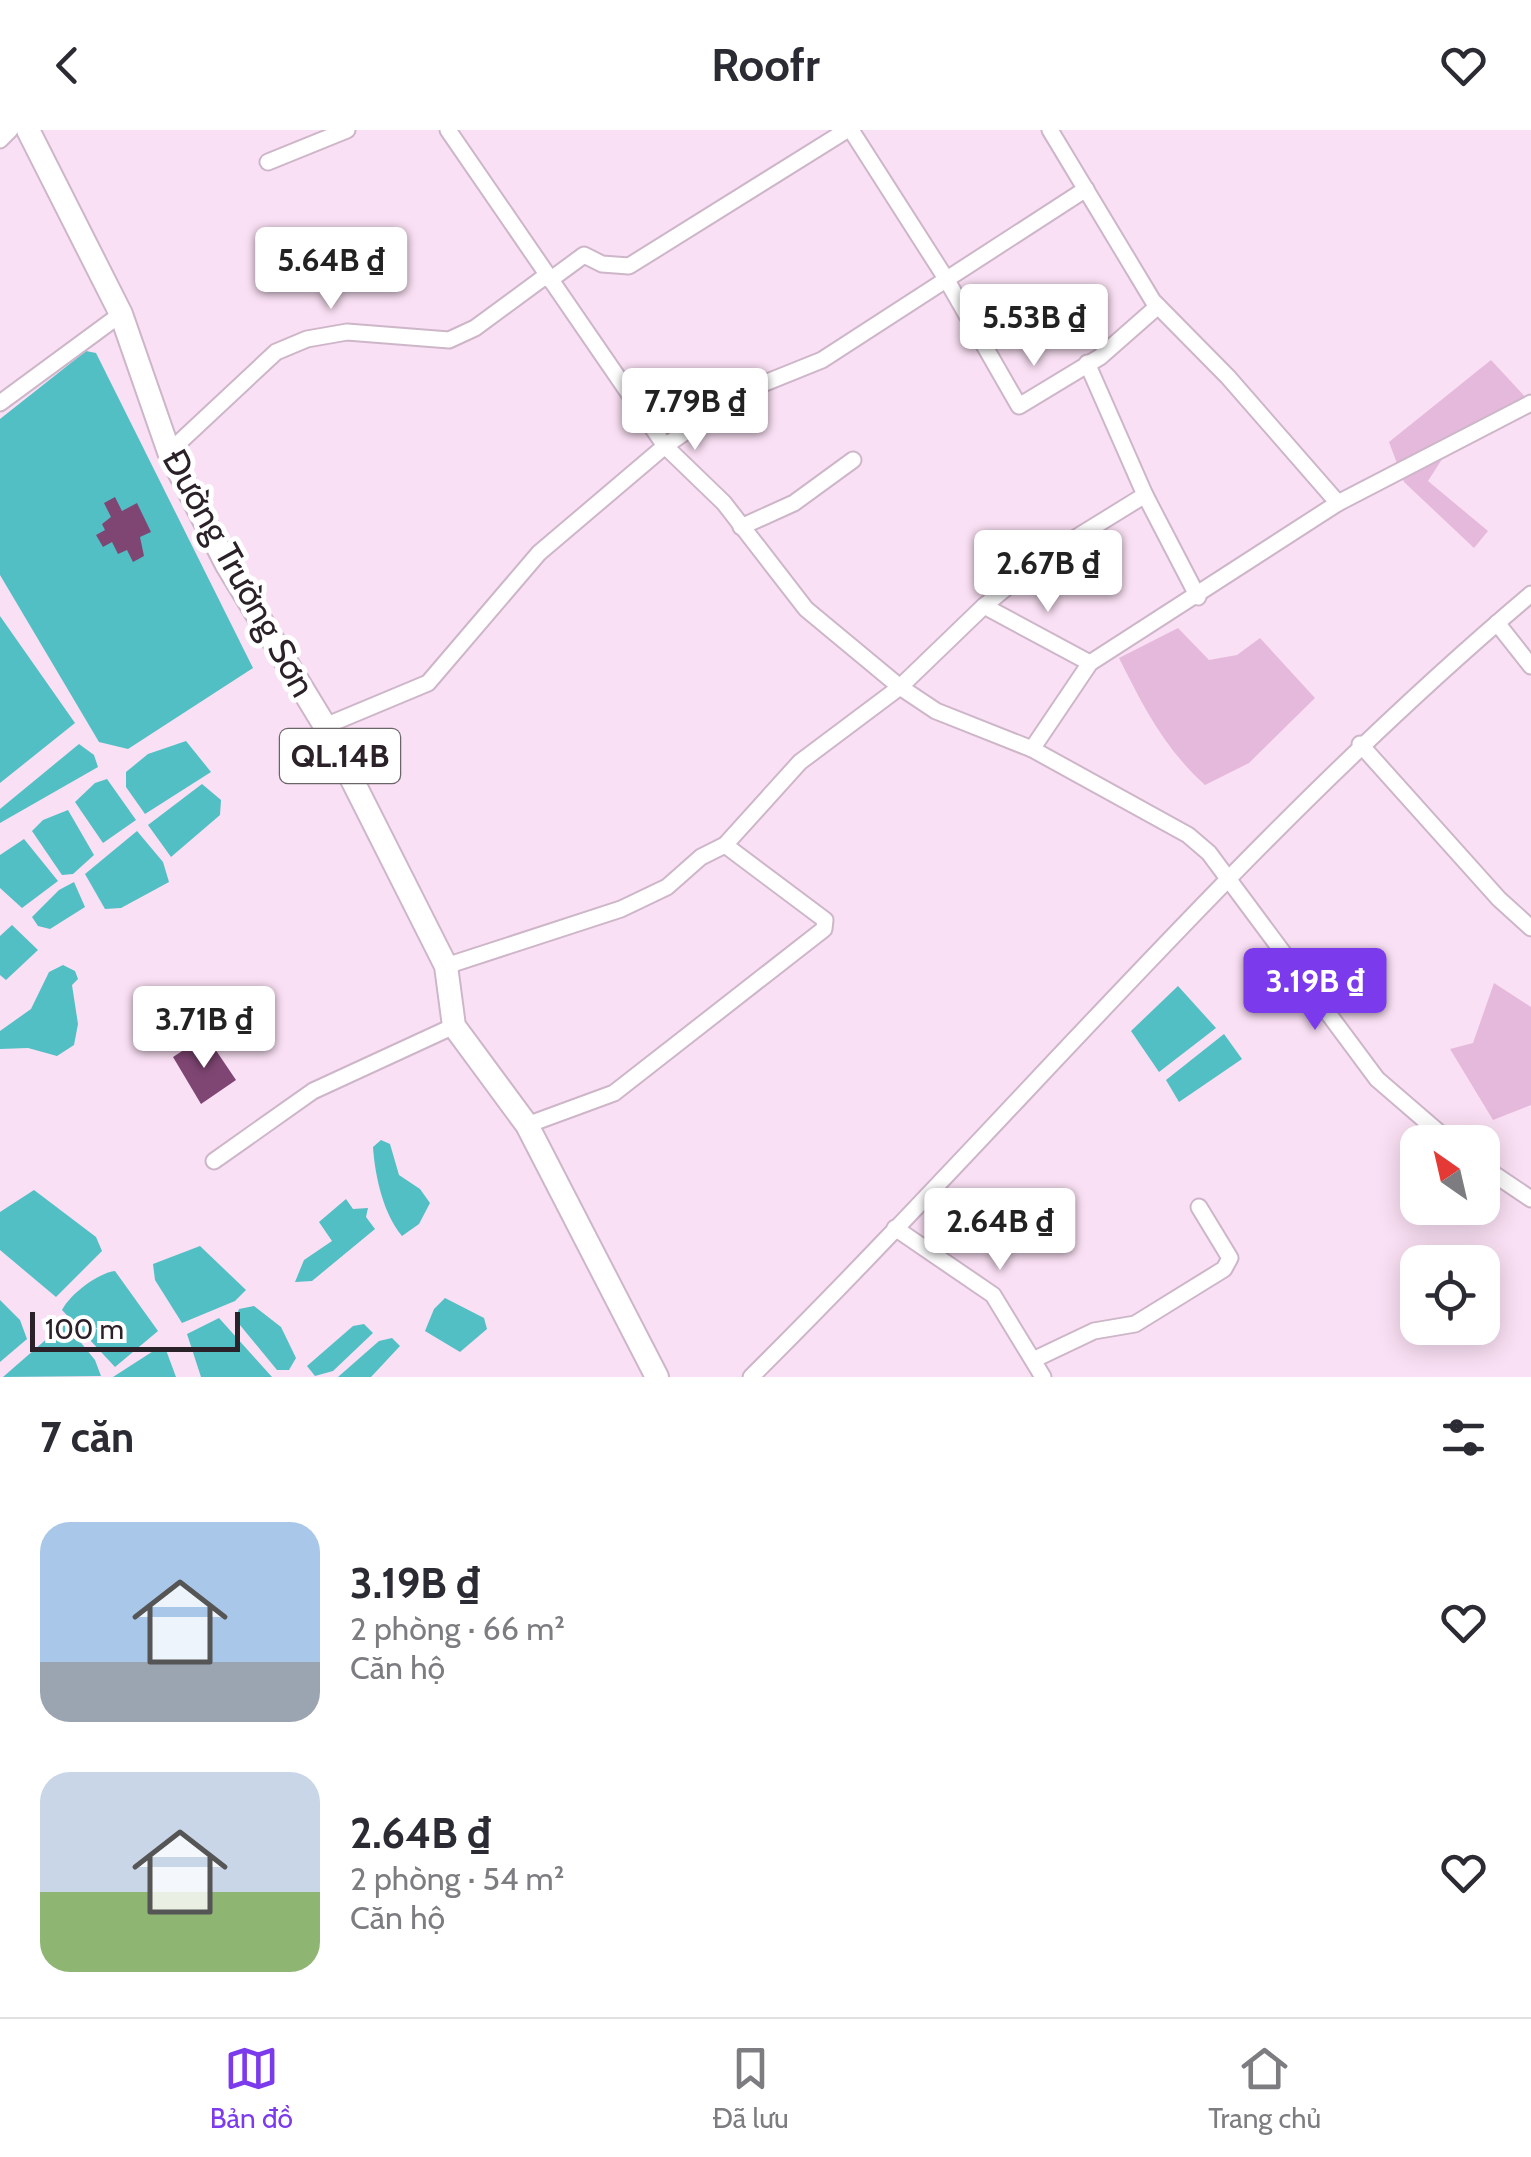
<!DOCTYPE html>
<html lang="vi">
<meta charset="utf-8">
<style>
:root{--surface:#fff;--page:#f2f2f3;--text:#2b2b33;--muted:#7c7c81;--line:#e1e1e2;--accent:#7c3aed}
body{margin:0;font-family:Cabin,sans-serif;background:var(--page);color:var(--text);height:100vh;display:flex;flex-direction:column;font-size:38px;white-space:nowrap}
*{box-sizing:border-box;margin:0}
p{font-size:32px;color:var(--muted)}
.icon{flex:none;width:55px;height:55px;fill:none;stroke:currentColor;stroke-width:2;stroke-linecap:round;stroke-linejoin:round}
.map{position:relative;height:1247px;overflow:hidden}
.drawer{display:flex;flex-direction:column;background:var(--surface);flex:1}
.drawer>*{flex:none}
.needle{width:65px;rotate:326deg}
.controls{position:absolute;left:1400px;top:995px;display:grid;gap:20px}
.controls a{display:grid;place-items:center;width:100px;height:100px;border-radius:20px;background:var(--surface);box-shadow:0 5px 25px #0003;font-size:50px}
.scale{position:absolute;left:30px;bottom:25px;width:210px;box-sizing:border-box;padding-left:10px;border:5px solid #2b2229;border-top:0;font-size:28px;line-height:35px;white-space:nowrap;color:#2b2229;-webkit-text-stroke:8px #fff;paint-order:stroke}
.price{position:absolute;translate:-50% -85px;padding:0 22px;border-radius:10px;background:#fff;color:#222;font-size:32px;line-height:65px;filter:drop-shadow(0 2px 5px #0008)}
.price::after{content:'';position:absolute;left:50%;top:60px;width:30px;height:22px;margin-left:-15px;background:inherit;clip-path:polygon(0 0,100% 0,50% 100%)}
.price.on{background:var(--accent);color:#fff}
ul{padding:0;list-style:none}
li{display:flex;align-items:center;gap:30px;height:250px;padding:0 40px}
li span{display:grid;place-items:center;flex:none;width:280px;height:200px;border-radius:30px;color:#555}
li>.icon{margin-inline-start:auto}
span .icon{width:120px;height:120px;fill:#fffc;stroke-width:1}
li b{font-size:42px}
h2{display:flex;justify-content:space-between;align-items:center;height:120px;padding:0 40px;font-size:42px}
header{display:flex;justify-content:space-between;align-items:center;height:130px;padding:0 40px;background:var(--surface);font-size:45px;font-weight:800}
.dock{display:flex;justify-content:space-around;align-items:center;height:140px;border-top:2px solid var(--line);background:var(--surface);font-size:28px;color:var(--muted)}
.dock a{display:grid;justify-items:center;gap:5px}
.dock .on{color:var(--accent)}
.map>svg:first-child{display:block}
.green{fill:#e5b9db}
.water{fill:#51bfc3}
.building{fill:#7f4674}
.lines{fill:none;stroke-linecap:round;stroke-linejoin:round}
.minor-casing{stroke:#ceb6c9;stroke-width:19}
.highway-casing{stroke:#ceb6c9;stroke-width:26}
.minor{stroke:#fff;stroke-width:15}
.highway{stroke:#fff;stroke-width:22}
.labels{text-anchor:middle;stroke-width:10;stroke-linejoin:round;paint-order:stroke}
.shield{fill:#fff;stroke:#6b6469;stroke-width:2.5}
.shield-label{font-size:32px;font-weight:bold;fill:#2b2229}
.street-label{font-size:35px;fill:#2b2229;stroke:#fff}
</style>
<header><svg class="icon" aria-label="back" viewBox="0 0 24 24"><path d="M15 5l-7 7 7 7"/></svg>Roofr<svg class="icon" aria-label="heart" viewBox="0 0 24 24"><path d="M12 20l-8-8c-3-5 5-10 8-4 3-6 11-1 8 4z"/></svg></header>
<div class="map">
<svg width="1531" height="1247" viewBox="0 0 1531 1247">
<rect width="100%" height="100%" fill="#fae0f4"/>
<g class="green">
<path d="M1491 230 1531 273 1444 326 1428 351 1488 401 1474 418 1404 352 1389 312Z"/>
<path d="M1178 498 1209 530 1237 525 1260 508 1315 568 1249 633 1205 655C1164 618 1143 576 1119 528Z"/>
<path d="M1494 853 1531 877V975L1493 990 1450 919 1473 913Z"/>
</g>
<g class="water">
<path d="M86 221 96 223 253 538 128 619 99 612 0 445V289Z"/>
<path d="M0 486 75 593 0 653Z"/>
<path d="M186 611 211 642 145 684 126 657V642L148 624Z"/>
<path d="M79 614 94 625 98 637 0 693V679Z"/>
<path d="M107 649 136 690 103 713 75 672 95 653Z"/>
<path d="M202 654 221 670 220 685 171 727 148 695Z"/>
<path d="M68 680 94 725 73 744 62 745 32 701 43 690Z"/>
<path d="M137 701 163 732 169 752 121 778 105 779 85 744Z"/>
<path d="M24 709 58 751 22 778 0 758V725Z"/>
<path d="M74 752 85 777 50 799 38 796 32 787 59 760Z"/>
<path d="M12 795 38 820 6 850 0 845V806Z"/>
<path d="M63 835 75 841 78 849 72 855 78 894 74 915 57 926 28 918 0 919V901L31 879 49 842Z"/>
<path d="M1178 856 1216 898 1159 942 1131 901Z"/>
<path d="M1224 904 1242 929 1179 972 1166 950Z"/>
<path d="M381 1010 390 1014 399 1045 420 1059 430 1073 419 1094 402 1106C383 1083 375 1046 373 1017Z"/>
<path d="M34 1060 96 1107 102 1121 56 1167 0 1120V1082Z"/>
<path d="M346 1069 353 1079 368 1078 366 1087 375 1099 312 1151 295 1152 304 1130 332 1111 319 1092Z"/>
<path d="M200 1116 246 1160 235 1171 182 1193 155 1150 153 1134Z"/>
<path d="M115 1141 158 1201 115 1237 62 1180C70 1164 98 1143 115 1141Z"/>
<path d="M445 1168 484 1188 487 1199 460 1222 425 1201 434 1179Z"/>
<path d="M0 1170 20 1190 27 1209 0 1232Z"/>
<path d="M254 1176 281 1197 296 1228 289 1240H277L235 1189 239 1179Z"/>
<path d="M219 1188 272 1247H201L187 1204Z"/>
<path d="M65 1193 95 1230 101 1246 3 1247Z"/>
<path d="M364 1194 373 1203 333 1241 315 1246 307 1236 353 1196Z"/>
<path d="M392 1208 400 1216 371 1247H338L379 1211Z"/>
<path d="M158 1218 166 1220 176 1247H113Z"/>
</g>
<g class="building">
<path d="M115 367 122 381 137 373 151 402 140 407 144 426 133 432 127 420 118 424 112 412 103 417 96 405 105 400 102 394 111 387 104 373Z"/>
<path d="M211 913 236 950 201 974 173 927 193 914 198 921Z"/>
</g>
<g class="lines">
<g class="minor-casing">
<g id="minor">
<path d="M448 0 665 316 724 373 806 479 900 557 936 581 1032 619 1188 705 1209 723 1377 949 1450 1012"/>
<path d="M851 0 945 147 1019 276 1100 227 1158 176"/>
<path d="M1050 0 1153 171 1228 247 1338 373"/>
<path d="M0 10 10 0"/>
<path d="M268 32 347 0"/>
<path d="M550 150 584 125 602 134 629 136 847 0"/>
<path d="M1087 233 1145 365 1198 467"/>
<path d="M0 273 121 184"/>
<path d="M169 322 276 222 307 209 347 202 449 210 475 198 547 145"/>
<path d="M741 397 794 373 853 330"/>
<path d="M984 476 1090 533"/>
<path d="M1497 493 1531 536"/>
<path d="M325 596 428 553 539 423 665 316 745 261 822 230 1086 59"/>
<path d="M1360 614 1499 769 1531 798"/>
<path d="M1032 619 1090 533 1338 373 1531 273"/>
<path d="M446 836 621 779 667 757 701 727 725 715 800 632 900 557 984 476 1043 428 1145 365"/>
<path d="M527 995 614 963 824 799 825 790 725 715"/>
<path d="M214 1031 313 961 454 896"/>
<path d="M1482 1036 1531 1069"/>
<path d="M895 1098 993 1165 1043 1247"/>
<path d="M1033 1230 1094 1201 1135 1194 1224 1139 1230 1128 1199 1077"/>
<path d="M751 1247C1013 987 1248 703 1531 464"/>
</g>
</g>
<g class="highway-casing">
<path id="highway" d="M28 0 121 184 169 322 227 435 325 596 446 836 454 896 527 995 657 1247"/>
</g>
<use href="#minor" class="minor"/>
<use href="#highway" class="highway"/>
</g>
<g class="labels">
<rect class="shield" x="280" y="599" width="120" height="54" rx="8"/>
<g class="shield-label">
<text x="340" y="637">QL.14B</text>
</g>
<g class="street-label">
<text transform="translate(239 443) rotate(61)" y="12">Đường Trường Sơn</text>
</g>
</g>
</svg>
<div class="controls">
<a><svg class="needle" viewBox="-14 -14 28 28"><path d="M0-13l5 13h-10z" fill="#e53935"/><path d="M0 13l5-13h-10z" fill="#7c7c81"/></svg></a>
<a><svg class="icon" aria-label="locate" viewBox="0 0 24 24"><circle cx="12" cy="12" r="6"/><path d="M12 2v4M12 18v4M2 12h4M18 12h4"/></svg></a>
</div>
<div class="scale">100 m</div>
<b class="price" style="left:331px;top:182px">5.64B ₫</b>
<b class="price" style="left:1034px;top:239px">5.53B ₫</b>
<b class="price" style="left:695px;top:323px">7.79B ₫</b>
<b class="price" style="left:1048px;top:485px">2.67B ₫</b>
<b class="price on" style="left:1315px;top:903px">3.19B ₫</b>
<b class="price" style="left:204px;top:941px">3.71B ₫</b>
<b class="price" style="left:1000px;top:1143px">2.64B ₫</b>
</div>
<section class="drawer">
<h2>7 căn<svg class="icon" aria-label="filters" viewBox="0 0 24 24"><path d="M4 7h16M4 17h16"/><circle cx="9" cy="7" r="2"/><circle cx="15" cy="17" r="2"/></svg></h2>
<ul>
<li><span style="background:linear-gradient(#a9c7e8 70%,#9aa5b1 0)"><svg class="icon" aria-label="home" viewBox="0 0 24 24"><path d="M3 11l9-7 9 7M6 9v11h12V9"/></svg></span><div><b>3.19B ₫</b><p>2 phòng · 66 m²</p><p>Căn hộ</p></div><svg class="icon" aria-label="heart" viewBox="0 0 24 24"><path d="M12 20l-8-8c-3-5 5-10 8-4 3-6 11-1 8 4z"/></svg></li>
<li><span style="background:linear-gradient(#c9d6e8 60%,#8fb573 0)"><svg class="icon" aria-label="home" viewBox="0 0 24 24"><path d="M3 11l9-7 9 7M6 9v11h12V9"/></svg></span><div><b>2.64B ₫</b><p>2 phòng · 54 m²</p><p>Căn hộ</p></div><svg class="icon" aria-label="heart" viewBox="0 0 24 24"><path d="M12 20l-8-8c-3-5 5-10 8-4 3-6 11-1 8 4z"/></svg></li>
</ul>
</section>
<nav class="dock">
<a class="on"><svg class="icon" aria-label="map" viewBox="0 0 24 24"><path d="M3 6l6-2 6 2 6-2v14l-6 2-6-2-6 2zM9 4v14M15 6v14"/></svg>Bản đồ</a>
<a><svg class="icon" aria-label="saved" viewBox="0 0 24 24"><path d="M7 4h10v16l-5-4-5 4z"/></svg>Đã lưu</a>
<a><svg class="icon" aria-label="home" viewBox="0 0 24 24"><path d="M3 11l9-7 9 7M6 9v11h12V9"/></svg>Trang chủ</a>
</nav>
